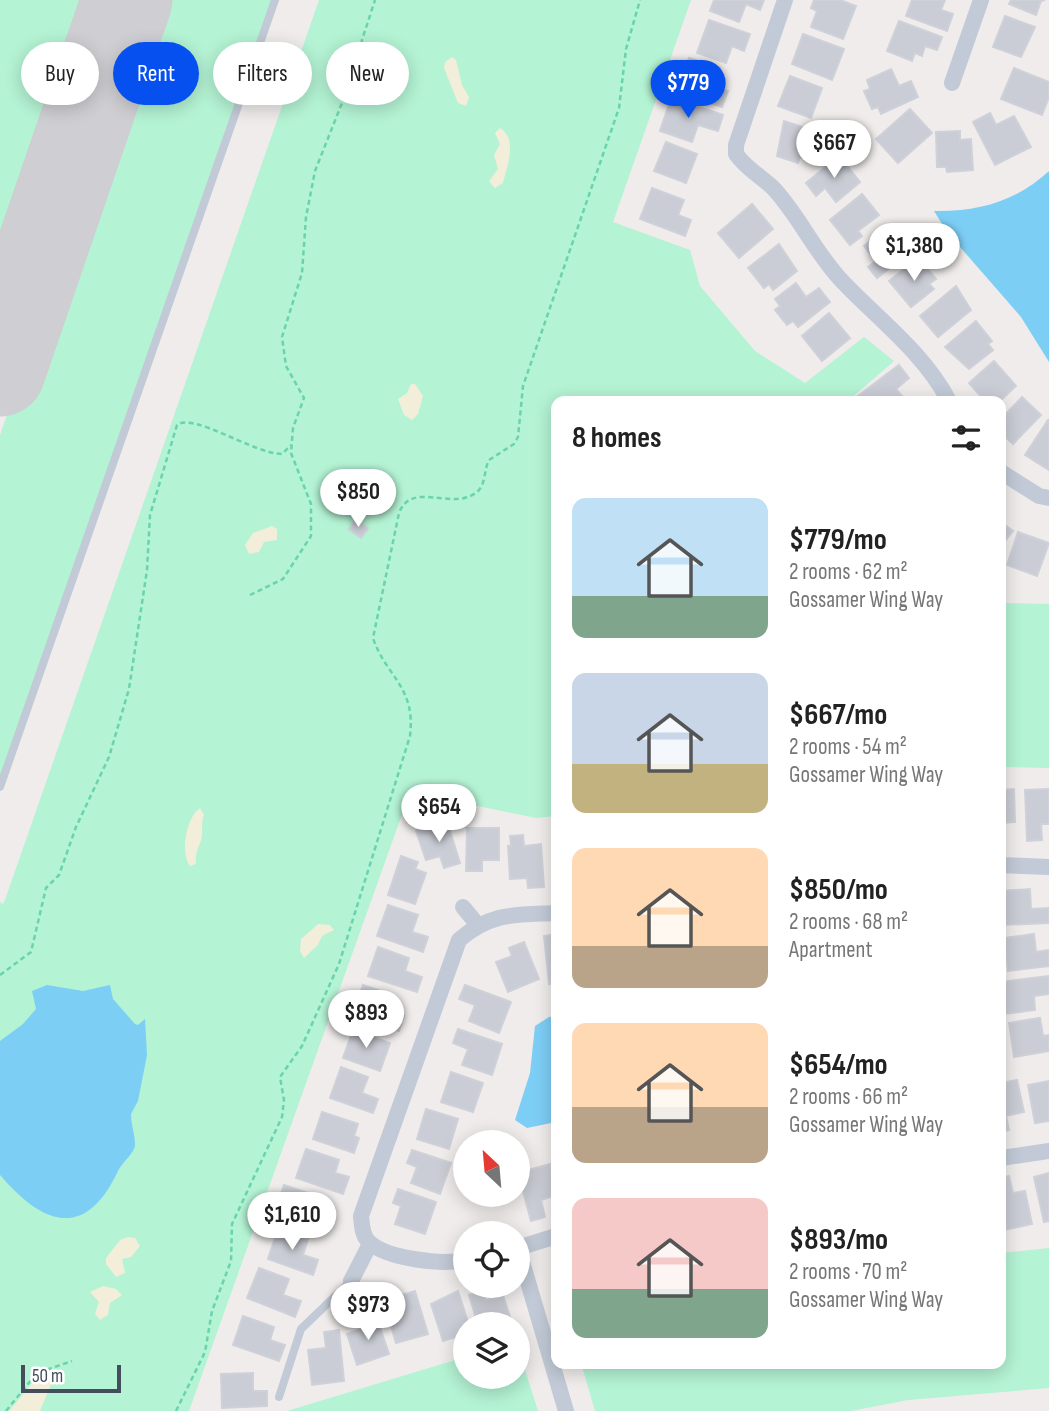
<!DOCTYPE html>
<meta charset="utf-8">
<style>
:root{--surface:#fff;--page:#f2f2f2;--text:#222;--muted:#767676;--accent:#0650f0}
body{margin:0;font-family:"Sofia Sans Condensed",sans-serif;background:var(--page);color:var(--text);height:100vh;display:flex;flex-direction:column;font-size:26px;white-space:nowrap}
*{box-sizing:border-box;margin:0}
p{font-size:23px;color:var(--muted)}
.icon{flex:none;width:38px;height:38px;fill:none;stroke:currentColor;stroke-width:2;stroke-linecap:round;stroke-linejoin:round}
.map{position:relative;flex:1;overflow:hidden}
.sheet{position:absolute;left:551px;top:396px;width:455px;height:973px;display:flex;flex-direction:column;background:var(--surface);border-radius:14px;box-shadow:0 4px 18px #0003}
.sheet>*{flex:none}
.hud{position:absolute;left:21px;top:42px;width:425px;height:63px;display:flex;gap:14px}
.needle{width:46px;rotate:334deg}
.fabs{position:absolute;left:453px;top:1130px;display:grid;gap:14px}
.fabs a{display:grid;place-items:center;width:77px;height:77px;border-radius:50%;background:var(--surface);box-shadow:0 4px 18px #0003;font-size:35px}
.scale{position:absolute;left:21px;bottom:18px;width:100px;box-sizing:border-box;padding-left:7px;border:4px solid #434d5c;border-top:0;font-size:19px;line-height:24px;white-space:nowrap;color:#434d5c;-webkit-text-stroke:5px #fff;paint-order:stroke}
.price{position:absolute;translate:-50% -60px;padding:0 16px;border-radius:24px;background:#fff;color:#222;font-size:23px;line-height:46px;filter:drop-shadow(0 2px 4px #0008)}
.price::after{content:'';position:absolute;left:50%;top:42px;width:21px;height:16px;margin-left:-10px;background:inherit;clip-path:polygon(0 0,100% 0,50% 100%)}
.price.current{background:var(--accent);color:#fff}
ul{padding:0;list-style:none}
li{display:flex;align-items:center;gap:21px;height:175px;padding:0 21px}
li span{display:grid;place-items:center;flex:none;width:196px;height:140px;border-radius:14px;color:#555}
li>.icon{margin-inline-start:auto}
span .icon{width:84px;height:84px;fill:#fffc;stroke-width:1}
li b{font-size:30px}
h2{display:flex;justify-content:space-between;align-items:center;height:84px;padding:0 21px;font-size:30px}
.tag{padding:0 24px;border-radius:32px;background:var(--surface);box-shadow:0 4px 18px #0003;font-size:24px;line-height:63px}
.tag.current{background:var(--accent);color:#fff}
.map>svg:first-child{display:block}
.green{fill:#b4f3d4}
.sand{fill:#f3eeda}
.water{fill:#7dcef5}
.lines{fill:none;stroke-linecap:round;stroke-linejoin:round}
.runway{stroke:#cfced2;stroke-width:91}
.building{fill:#cacdd5;stroke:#cfd1d9;stroke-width:2}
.path{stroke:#69d4ac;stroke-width:2.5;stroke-dasharray:5 3.5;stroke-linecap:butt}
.lane{stroke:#c1cad6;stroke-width:8}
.street{stroke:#c1cad6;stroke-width:16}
</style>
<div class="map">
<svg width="1049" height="1411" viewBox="0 0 1049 1411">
<rect width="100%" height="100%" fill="#f0ecec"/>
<g class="green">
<path d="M0 0H103L0 299Z"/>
<path d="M151 0H273L0 781V435Z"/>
<path d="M319 0H691L613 222 690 250 700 286 755 351 805 383 864 337 894 361 848 401H556V816L536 818 410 792 189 1411H0V902L3 904 6 897Z"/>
<path d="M1001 603 1049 604V768L1001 767Z"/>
<path d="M1049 1248V1388L908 1400 851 1411H595L581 1363H1001V1253Z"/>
<path d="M518 1348 538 1411H287L465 1357 466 1377H518Z"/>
</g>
<g class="sand">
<path d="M452 57 456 60 462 85 469 97 466 106 458 103 444 68 445 62Z"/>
<path d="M500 128C518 139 507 167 503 183L495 188 489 181 498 169 494 155 500 144 495 133Z"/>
<path d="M411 384H415L423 396 418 414 412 420 404 415 398 399 407 393Z"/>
<path d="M272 526 277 529V540L264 542 259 552 249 554 245 545 253 533Z"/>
<path d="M200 808 204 815C200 826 204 831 201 840 198 850 195 852 196 864L190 866C180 852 186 818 200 808Z"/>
<path d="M318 924 330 925 334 930 322 936 318 945 304 958 300 951 301 939Z"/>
<path d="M128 1237 135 1238 140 1246 131 1257 122 1259 125 1273 116 1277 106 1264V1258L120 1240Z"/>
<path d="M103 1286 116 1289 122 1295 110 1303 108 1315 100 1320 95 1314 99 1302 90 1292Z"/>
<path d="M49 1371 52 1382 40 1411H9L37 1377Z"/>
</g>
<g class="water">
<path d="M1049 171V362L1021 317 947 232 934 211C978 212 1017 201 1049 171Z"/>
<path d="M47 985 83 991 110 985 113 999 135 1024 138 1025 145 1019 147 1055 138 1101 131 1114C131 1125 135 1134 135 1145 135 1152 122 1163 118 1171 85 1241 43 1225 0 1175V1041L23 1024 36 1009 32 991Z"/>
<path d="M556 1016V1122L527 1128 515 1120 530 1073 535 1026 549 1017Z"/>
</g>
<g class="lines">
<path class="runway" d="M0 371 127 0"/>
</g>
<g class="building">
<path d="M714 0H764L760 10 746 4 739 22 710 11Z"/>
<path d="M814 0H840L856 6 843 39 811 27 817 11 811 8Z"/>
<path d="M912 0H945L941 10 953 14 947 31 906 16Z"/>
<path d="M1011 0H1045L1041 1 1036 15 1009 4Z"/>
<path d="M1005 16 1035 27 1021 57 993 47Z"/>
<path d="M709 20 750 34 744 51 732 46 726 63 697 53Z"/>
<path d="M899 21 942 37 937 50 925 46 922 56 915 53 912 61 887 51Z"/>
<path d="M803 34 844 49 832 80 792 64Z"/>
<path d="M689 58 720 68 714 86 728 91 722 107 677 92Z"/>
<path d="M1014 68 1049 82V97L1042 115 1001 99Z"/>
<path d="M891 69 899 86 911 81 918 97 881 114 878 107 872 109 864 91 870 89 867 80Z"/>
<path d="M790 76 822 88 811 118 778 106Z"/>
<path d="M671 98 723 115 718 131 698 125 692 142 660 131Z"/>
<path d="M910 109 932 133 898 163 876 139Z"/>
<path d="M990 113 996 125 1014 116 1031 147 995 165 973 122Z"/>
<path d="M784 121 814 131 809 145 816 147 811 161 800 157 798 163 777 156Z"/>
<path d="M960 131V140L971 139 973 170 947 172 946 167H937L936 132Z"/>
<path d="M666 142 697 154 686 183 654 171Z"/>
<path d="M839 156 860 182 836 202 825 188 816 196 806 183Z"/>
<path d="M652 188 684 200 678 215 691 220 685 236 640 219Z"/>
<path d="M862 194 879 215 858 231 862 236 850 245 830 220Z"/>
<path d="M752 204 773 229 739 258 718 233Z"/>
<path d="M889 227 909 253 877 278 868 267 876 261 864 246Z"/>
<path d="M779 244 797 271 773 290 769 284 764 288 748 268Z"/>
<path d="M913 262 917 267 923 263 936 279 929 284 934 289 911 307 889 281Z"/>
<path d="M796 283 806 297 819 288 830 302 798 327 793 321 787 325 775 310 780 306 775 299Z"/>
<path d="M956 286 971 310 938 337 920 316Z"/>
<path d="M829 313 850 338 822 361 802 336Z"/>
<path d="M976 321 992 341 988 344 993 350 969 369 945 347Z"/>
<path d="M994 361 1016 386 1000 401H985L969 383Z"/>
<path d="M899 365 909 378 896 389 906 401H862L858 396Z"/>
<path d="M1022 397 1041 415 1013 444 1001 433V419Z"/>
<path d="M1048 420H1049V470L1025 455Z"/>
<path d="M355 520 368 528 361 538 349 529Z"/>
<path d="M1001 522 1013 531 1001 546Z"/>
<path d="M1018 532 1049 543 1037 576 1007 565Z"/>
<path d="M1014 789 1015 822 1001 823V790Z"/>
<path d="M1049 789V824H1041L1042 840 1027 841 1025 790Z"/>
<path d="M447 821 460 863 444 868 440 856 426 860 416 831Z"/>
<path d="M467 828H499V860H482V871H466Z"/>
<path d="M523 835 524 846 541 844 544 887 528 888 527 878 510 879 508 846H511L510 836Z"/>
<path d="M401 856 418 862 415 869 426 873 415 904 388 895Z"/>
<path d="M1030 889 1031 909 1049 908V923L1001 925V891Z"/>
<path d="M388 905 418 915 412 932 428 937 423 952 377 936Z"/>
<path d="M556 934V984H549L544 936Z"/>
<path d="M1034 934 1036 952 1049 950V966L1008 971 1004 938Z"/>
<path d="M524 942 539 979 508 992 496 962 512 956 509 948Z"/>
<path d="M378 947 409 958 405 971 422 977 417 992 368 976Z"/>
<path d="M1049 976V994L1034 996 1035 1010 1004 1014 1001 982Z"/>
<path d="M363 985 393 995 388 1011 404 1016 399 1031 352 1016Z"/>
<path d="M465 985 511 1002 499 1033 469 1021 475 1005 459 999Z"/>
<path d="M1040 1018 1043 1036 1049 1035V1051L1014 1057 1009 1023Z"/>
<path d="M458 1029 502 1044 492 1075 462 1065 468 1049 453 1043Z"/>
<path d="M353 1030 390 1043 380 1071 343 1058Z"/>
<path d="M341 1067 368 1077 362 1093 378 1099 373 1113 330 1098Z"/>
<path d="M451 1072 483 1083 473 1112 441 1102Z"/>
<path d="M1017 1080 1024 1112 1006 1116 1009 1130 1001 1132V1083Z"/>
<path d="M1049 1081V1121L1035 1123 1028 1085Z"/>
<path d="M426 1109 458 1119 449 1149 417 1139Z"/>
<path d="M322 1112 358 1124 354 1136 359 1138 354 1153 313 1139Z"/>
<path d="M306 1149 339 1160 335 1173 349 1177 343 1194 296 1178Z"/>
<path d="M412 1150 451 1163 440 1194 411 1183 417 1167 407 1163Z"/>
<path d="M550 1164 556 1195 541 1200 545 1217 531 1221 518 1173Z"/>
<path d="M1049 1173V1221L1044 1222 1034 1177Z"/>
<path d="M1009 1176 1013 1193 1025 1191 1032 1224 1004 1230 1001 1178Z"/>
<path d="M284 1185 316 1196 311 1213 328 1218 323 1233 273 1216Z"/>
<path d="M398 1189 436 1202 425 1234 395 1224 401 1206 393 1203Z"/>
<path d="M278 1229 308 1239 303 1255 318 1260 313 1275 268 1259Z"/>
<path d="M259 1268 289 1279 283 1295 301 1301 295 1317 247 1298Z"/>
<path d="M415 1291 428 1334 396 1343 386 1309 405 1304 402 1295Z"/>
<path d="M458 1291 469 1325H466V1334L443 1341 431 1304Z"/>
<path d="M483 1291 486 1300 503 1295 512 1323 478 1325 469 1295Z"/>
<path d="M243 1316 274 1327 270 1340 285 1345 279 1361 233 1345Z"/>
<path d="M376 1316 389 1354 357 1365 347 1334 365 1328 362 1321Z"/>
<path d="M339 1330 344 1381 312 1385 308 1350 326 1348 324 1332Z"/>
<path d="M253 1373V1391H267V1406L222 1408 221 1374Z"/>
</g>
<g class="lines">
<g class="path">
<path d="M250 595 283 579 311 536V504L291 453 293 428 304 398 286 366 282 337 302 273 306 217 315 171 359 60 362 40 375 0"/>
<path d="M0 975 31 952 46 888 59 875 76 827 109 757 129 689 147 570 150 515 177 425C193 412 254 454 282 454L291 445"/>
<path d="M6 1411 37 1373 72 1361"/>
<path d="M176 1411 205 1352 212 1311 231 1261 232 1224 282 1117 284 1100 280 1077 302 1046 339 964 410 736C416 686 386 677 373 638L399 513C412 479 454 513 478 491 486 483 484 469 489 460L514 444 518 437 523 386 619 108 626 49 640 0"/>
</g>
<g class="lane">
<path d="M0 787 275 0"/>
<path d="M279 1397 301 1329 351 1281"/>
</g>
<g class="street">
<path d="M785 0 736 145V154C747 170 763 177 775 190 801 219 816 254 842 281 879 320 923 352 949 401"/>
<path d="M952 83 981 0"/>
<path d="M1001 472 1039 496 1049 498"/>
<path d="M1001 865 1049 867"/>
<path d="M463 907 477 924"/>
<path d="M1001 1158 1049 1151"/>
<path d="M518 1248 566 1411"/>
<path d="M518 1248 556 1236"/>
<path d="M466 1260C442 1265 387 1259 369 1242 362 1236 362 1225 361 1216L459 940C491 912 516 915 556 913"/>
<path d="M351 1281 370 1244"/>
</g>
</g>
</svg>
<div class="fabs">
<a><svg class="needle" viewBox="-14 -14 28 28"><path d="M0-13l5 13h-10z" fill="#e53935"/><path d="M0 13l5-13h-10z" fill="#767676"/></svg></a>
<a><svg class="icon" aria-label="locate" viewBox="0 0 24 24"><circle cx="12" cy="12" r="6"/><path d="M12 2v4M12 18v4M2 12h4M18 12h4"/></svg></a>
<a><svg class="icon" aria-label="layers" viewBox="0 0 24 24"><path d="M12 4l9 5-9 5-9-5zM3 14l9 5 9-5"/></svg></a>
</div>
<div class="scale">50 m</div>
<b class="price current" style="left:688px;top:120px">$779</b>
<b class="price" style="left:834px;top:180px">$667</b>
<b class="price" style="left:914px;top:283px">$1,380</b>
<b class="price" style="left:358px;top:529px">$850</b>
<b class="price" style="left:439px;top:844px">$654</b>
<b class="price" style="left:366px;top:1050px">$893</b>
<b class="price" style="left:292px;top:1252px">$1,610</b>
<b class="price" style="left:368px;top:1342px">$973</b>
<div class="hud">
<a class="tag">Buy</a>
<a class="tag current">Rent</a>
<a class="tag">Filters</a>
<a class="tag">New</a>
</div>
<section class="sheet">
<h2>8 homes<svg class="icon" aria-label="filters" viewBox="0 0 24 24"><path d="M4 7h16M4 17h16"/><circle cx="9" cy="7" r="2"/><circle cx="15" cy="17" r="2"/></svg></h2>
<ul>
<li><span style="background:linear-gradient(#bfe0f5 70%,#7fa58c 0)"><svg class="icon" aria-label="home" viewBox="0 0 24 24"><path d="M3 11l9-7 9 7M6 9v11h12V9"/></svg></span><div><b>$779/mo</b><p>2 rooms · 62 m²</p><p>Gossamer Wing Way</p></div></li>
<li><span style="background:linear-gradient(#c9d6e8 65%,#c2b280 0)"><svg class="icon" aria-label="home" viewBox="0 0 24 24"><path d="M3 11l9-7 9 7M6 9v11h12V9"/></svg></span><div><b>$667/mo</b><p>2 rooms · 54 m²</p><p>Gossamer Wing Way</p></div></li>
<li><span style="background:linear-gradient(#ffd9b3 70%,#b9a48a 0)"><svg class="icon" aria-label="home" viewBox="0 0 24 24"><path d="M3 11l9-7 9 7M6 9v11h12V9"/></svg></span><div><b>$850/mo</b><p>2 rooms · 68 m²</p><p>Apartment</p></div></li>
<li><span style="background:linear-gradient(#ffd9b3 60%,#b9a48a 0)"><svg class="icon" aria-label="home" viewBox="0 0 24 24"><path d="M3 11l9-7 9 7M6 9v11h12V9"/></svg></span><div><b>$654/mo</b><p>2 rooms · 66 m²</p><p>Gossamer Wing Way</p></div></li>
<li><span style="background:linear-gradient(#f6c9c9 65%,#7fa58c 0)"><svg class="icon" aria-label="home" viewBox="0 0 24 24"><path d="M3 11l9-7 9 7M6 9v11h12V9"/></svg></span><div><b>$893/mo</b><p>2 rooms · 70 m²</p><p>Gossamer Wing Way</p></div></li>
</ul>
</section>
</div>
